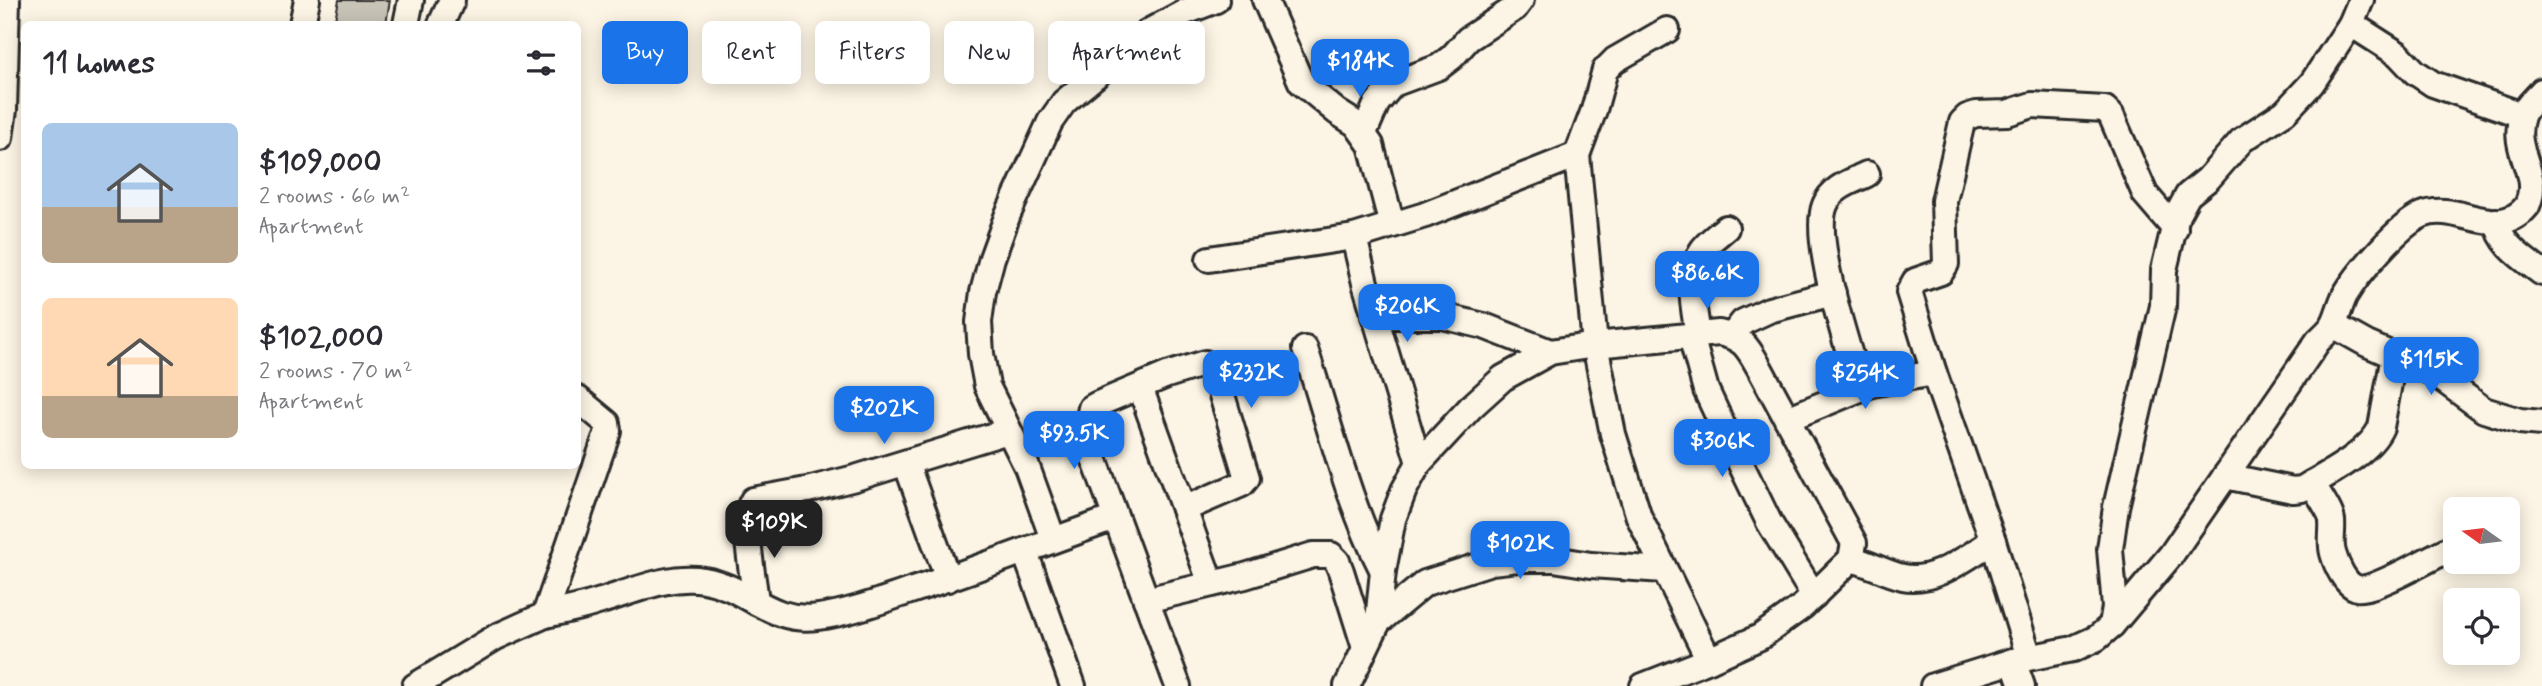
<!DOCTYPE html>
<meta charset="utf-8">
<style>
:root{--surface:#fff;--page:#f7f7f7;--text:#2b2b33;--muted:#7c7c81;--accent:#1a73e8}
body{margin:0;font-family:Mynerve,sans-serif;background:var(--page);color:var(--text);height:100vh;display:flex;flex-direction:column;font-size:26px;white-space:nowrap}
*{box-sizing:border-box;margin:0}
p{font-size:23px;color:var(--muted)}
.icon{flex:none;width:38px;height:38px;fill:none;stroke:currentColor;stroke-width:2;stroke-linecap:round;stroke-linejoin:round}
.map{position:relative;flex:1;overflow:hidden}
.drawer{position:absolute;left:21px;top:21px;width:560px;height:448px;display:flex;flex-direction:column;background:var(--surface);border-radius:10px;box-shadow:0 4px 18px #0003}
.drawer>*{flex:none}
.top-card{position:absolute;left:602px;top:21px;width:665px;height:63px;display:flex;gap:14px}
.needle{width:46px;rotate:284deg}
.controls{position:absolute;left:2443px;top:497px;display:grid;gap:14px}
.controls a{display:grid;place-items:center;width:77px;height:77px;border-radius:10px;background:var(--surface);box-shadow:0 4px 18px #0003;font-size:35px}
.price{position:absolute;translate:-50% -60px;padding:0 16px;border-radius:14px;background:var(--accent);color:#fff;font-size:23px;line-height:46px;filter:drop-shadow(0 2px 4px #0008)}
.price::after{content:'';position:absolute;left:50%;top:42px;width:21px;height:16px;margin-left:-10px;background:inherit;clip-path:polygon(0 0,100% 0,50% 100%)}
.price.current{background:#222;color:#fff}
ul{padding:0;list-style:none}
li{display:flex;align-items:center;gap:21px;height:175px;padding:0 21px}
li span{display:grid;place-items:center;flex:none;width:196px;height:140px;border-radius:10px;color:#555}
li>.icon{margin-inline-start:auto}
span .icon{width:84px;height:84px;fill:#fffc;stroke-width:1}
li b{font-size:30px}
h2{display:flex;justify-content:space-between;align-items:center;height:84px;padding:0 21px;font-size:30px}
.chip{padding:0 24px;border-radius:10px;background:var(--surface);box-shadow:0 4px 18px #0003;font-size:24px;line-height:63px}
.chip.current{background:var(--accent);color:#fff}
.map>svg:first-child{display:block}
.building{fill:#c8c3b7;stroke:#2b2b2b;stroke-width:2}
.lines{fill:none;stroke-linecap:round;stroke-linejoin:round}
.minor-casing{stroke:#2b2b2b;stroke-width:30}
.minor{stroke:#fcf5e5;stroke-width:24}
</style>
<div class="map">
<svg width="2542" height="686" viewBox="0 0 2542 686">
<rect width="100%" height="100%" fill="#fcf5e5"/>
<filter id="ink" filterUnits="userSpaceOnUse"><feTurbulence type="fractalNoise" baseFrequency=".0143" numOctaves="2"/><feDisplacementMap in="SourceGraphic" scale="14" xChannelSelector="R" yChannelSelector="G"/><feConvolveMatrix kernelMatrix="1 2 1 2 8 2 1 2 1" color-interpolation-filters="sRGB"/></filter>
<g filter="url(#ink)">
<path class="building" d="M339 0H390L386 24H334Z"/>
<g class="lines">
<g class="minor-casing">
<g id="minor">
<path d="M1265 0 1301 82 1337 112 1356 124 1371 145 1392 225"/>
<path d="M302 24 307 0"/>
<path d="M406 24 411 0"/>
<path d="M441 24 452 0"/>
<path d="M2351 24 2398 54 2415 72 2433 84 2522 115"/>
<path d="M1667 30 1615 60 1605 70 1594 110 1577 155 1595 345 1613 434 1639 517 1709 660"/>
<path d="M1364 133 1377 103 1393 84 1439 67 1452 57 1468 39 1515 8 1521 0"/>
<path d="M0 138 4 110 7 0"/>
<path d="M2497 221C2500 245 2524 259 2542 273"/>
<path d="M1354 237 1365 283 1419 463"/>
<path d="M1209 259 1354 237 1425 215 1577 155"/>
<path d="M1374 316H1442L1484 326 1550 352"/>
<path d="M2333 325 2367 344 2434 373 2484 410 2520 421 2542 423"/>
<path d="M1698 335C1694 308 1686 278 1701 252 1706 243 1718 235 1726 228"/>
<path d="M1691 336 1706 390 1732 446 1769 522 1814 596"/>
<path d="M1732 336 1743 322 1769 310 1833 293"/>
<path d="M1305 349C1330 424 1347 501 1383 571"/>
<path d="M1140 387 1211 584"/>
<path d="M1860 388C1849 351 1811 239 1825 205 1832 187 1851 182 1867 174"/>
<path d="M1787 419 1872 384 1934 373"/>
<path d="M906 463 948 579"/>
<path d="M2225 476 2293 490 2302 489C2326 475 2370 453 2381 427L2394 356"/>
<path d="M2312 483C2317 492 2332 513 2332 521 2333 532 2330 542 2333 553 2336 564 2345 585 2357 588 2373 592 2437 554 2455 546"/>
<path d="M1053 539 1027 467 987 386 981 354 979 322 983 292 992 258 1008 214 1050 122 1064 102 1148 32 1185 12 1216 0"/>
<path d="M1025 552 1073 686"/>
<path d="M1851 559C1869 563 1885 573 1903 577 1934 584 1968 556 1993 541"/>
<path d="M1146 600 1245 576 1313 555H1331L1337 561 1341 571 1365 648"/>
<path d="M756 602C754 578 740 519 753 500L807 490 855 478 1008 431"/>
<path d="M545 615C564 611 583 607 601 601 634 591 670 574 704 580 747 587 770 624 818 617 849 613 880 601 910 591 979 569 1046 542 1115 518"/>
<path d="M1378 622 1425 583 1491 562 1518 559H1554L1591 565 1664 570"/>
<path d="M2112 625 2115 607 2110 549 2116 507 2163 306 2164 270 2177 215 2188 195 2208 179 2242 140 2285 112 2312 83 2351 24 2361 0"/>
<path d="M2029 657 1993 541 1934 373 1909 292 1915 281 1941 272 1946 264 1944 201 1962 122 1967 117 1976 114 2007 113 2032 105 2105 109 2111 115 2145 194 2175 229"/>
<path d="M2013 661 2022 686"/>
<path d="M415 686 496 637 545 615 608 431 607 423 578 399"/>
<path d="M1178 686 1091 450 1087 427 1091 408 1098 404 1167 375 1205 363 1215 372 1247 478 1242 484 1184 509"/>
<path d="M1347 686 1378 622 1383 571 1393 519 1404 490 1419 463 1471 407 1503 378 1550 352 1595 345 1719 333C1744 338 1748 348 1760 369L1854 543 1851 559 1803 606 1760 637 1709 660 1643 686"/>
<path d="M1933 686 2013 661 2073 649 2097 638 2112 625 2171 555 2318 341C2323 336 2329 331 2333 325 2338 316 2340 305 2345 295 2358 273 2399 225 2422 215 2457 200 2497 243 2527 206 2542 173 2510 152 2522 116 2525 107 2536 98 2542 91"/>
</g>
</g>
<use href="#minor" class="minor"/>
</g>
</g>
</svg>
<div class="controls">
<a><svg class="needle" viewBox="-14 -14 28 28"><path d="M0-13l5 13h-10z" fill="#e53935"/><path d="M0 13l5-13h-10z" fill="#7c7c81"/></svg></a>
<a><svg class="icon" aria-label="locate" viewBox="0 0 24 24"><circle cx="12" cy="12" r="6"/><path d="M12 2v4M12 18v4M2 12h4M18 12h4"/></svg></a>
</div>
<b class="price" style="left:1360px;top:99px">$184K</b>
<b class="price" style="left:1707px;top:311px">$86.6K</b>
<b class="price" style="left:1407px;top:344px">$206K</b>
<b class="price" style="left:2431px;top:397px">$115K</b>
<b class="price" style="left:1251px;top:410px">$232K</b>
<b class="price" style="left:1865px;top:411px">$254K</b>
<b class="price" style="left:884px;top:446px">$202K</b>
<b class="price" style="left:1074px;top:471px">$93.5K</b>
<b class="price" style="left:1722px;top:479px">$306K</b>
<b class="price current" style="left:774px;top:560px">$109K</b>
<b class="price" style="left:1520px;top:581px">$102K</b>
<div class="top-card">
<a class="chip current">Buy</a>
<a class="chip">Rent</a>
<a class="chip">Filters</a>
<a class="chip">New</a>
<a class="chip">Apartment</a>
</div>
<section class="drawer">
<h2>11 homes<svg class="icon" aria-label="filters" viewBox="0 0 24 24"><path d="M4 7h16M4 17h16"/><circle cx="9" cy="7" r="2"/><circle cx="15" cy="17" r="2"/></svg></h2>
<ul>
<li><span style="background:linear-gradient(#a9c7e8 60%,#b9a48a 0)"><svg class="icon" aria-label="home" viewBox="0 0 24 24"><path d="M3 11l9-7 9 7M6 9v11h12V9"/></svg></span><div><b>$109,000</b><p>2 rooms · 66 m²</p><p>Apartment</p></div></li>
<li><span style="background:linear-gradient(#ffd9b3 70%,#b9a48a 0)"><svg class="icon" aria-label="home" viewBox="0 0 24 24"><path d="M3 11l9-7 9 7M6 9v11h12V9"/></svg></span><div><b>$102,000</b><p>2 rooms · 70 m²</p><p>Apartment</p></div></li>
</ul>
</section>
</div>
